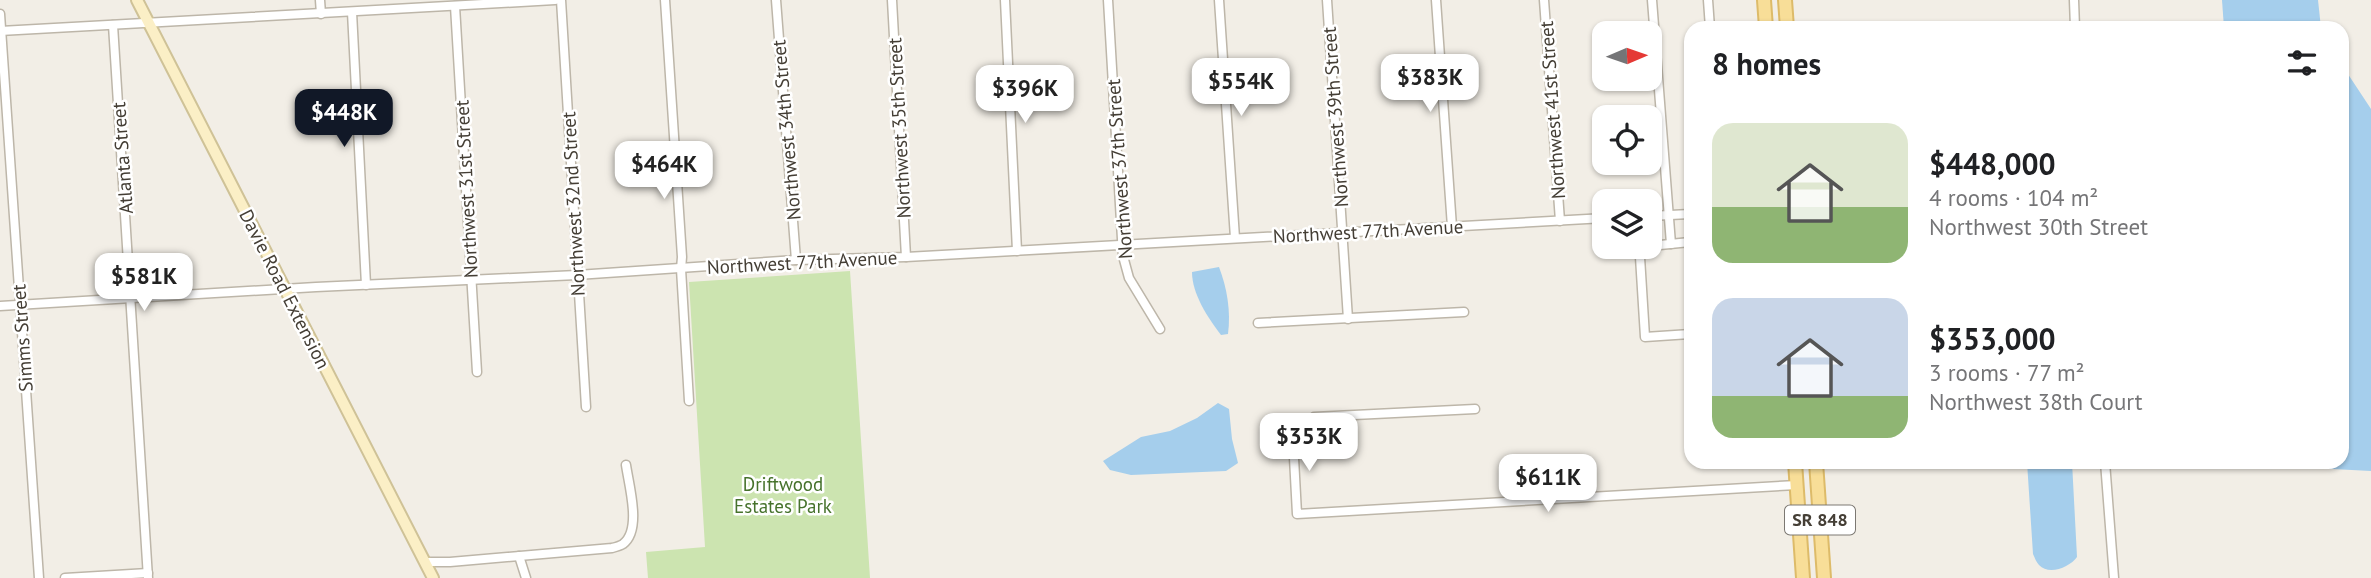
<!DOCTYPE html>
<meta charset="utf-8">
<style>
:root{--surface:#fff;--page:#f2f2f2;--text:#202124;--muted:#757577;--accent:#111827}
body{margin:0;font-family:"PT Sans",sans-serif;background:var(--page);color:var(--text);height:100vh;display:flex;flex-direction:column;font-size:26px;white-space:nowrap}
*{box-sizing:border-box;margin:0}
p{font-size:23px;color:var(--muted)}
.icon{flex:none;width:38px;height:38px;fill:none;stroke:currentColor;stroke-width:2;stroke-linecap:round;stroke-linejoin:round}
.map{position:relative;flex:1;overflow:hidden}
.side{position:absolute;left:1684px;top:21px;width:665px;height:448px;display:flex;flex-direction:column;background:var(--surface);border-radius:21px;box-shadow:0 2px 5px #0004}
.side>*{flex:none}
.needle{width:46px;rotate:88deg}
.controls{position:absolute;left:1592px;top:21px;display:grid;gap:14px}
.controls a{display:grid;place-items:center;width:70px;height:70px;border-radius:14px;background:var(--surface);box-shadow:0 2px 5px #0004;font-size:35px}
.price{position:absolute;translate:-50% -60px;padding:0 16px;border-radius:14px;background:#fff;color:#222;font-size:23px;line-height:46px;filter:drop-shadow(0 2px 4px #0008)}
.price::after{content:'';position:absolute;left:50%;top:42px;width:21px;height:16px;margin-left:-10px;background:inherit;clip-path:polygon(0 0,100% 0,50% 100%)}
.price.current{background:var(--accent);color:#fff}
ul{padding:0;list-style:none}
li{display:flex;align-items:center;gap:21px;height:175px;padding:0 28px}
li span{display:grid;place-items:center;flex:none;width:196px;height:140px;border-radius:21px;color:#555}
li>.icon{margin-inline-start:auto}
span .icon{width:84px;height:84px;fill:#fffc;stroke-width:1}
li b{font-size:30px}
h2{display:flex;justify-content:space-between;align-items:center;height:84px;padding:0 28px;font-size:30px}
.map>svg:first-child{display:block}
.green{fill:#cce4b0}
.water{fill:#a5ceec}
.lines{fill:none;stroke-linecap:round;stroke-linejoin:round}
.minor-casing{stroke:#bdb6a9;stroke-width:11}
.secondary-casing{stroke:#cfc297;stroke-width:14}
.primary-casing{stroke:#ddbb69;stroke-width:16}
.minor{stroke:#fff;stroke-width:8}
.secondary{stroke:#fbefc6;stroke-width:10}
.primary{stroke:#f8de98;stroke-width:12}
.labels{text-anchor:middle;stroke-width:5;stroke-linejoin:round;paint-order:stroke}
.shield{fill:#fff;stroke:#7c7872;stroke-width:2}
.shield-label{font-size:18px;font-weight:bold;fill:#443e35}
.street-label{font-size:19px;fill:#443e35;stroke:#fff}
.park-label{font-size:19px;fill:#46722c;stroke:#fff}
</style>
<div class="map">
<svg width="2371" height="578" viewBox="0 0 2371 578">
<rect width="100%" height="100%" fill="#f2eee6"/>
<path class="green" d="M850 271 870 578H648L646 552 705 547 689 282Z"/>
<g class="water">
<path d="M2222 0H2318L2321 28H2224Z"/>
<path d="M2342 65 2371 109V471L2294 467 2263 462H2342Z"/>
<path d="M1219 267C1227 288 1231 311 1228 334L1221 335C1208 318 1192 294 1192 272Z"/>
<path d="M1218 403 1229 409 1232 439 1238 463 1226 471 1131 475 1110 470 1103 461 1141 437 1170 431 1197 418Z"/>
<path d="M2027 462H2072L2077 557C2070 567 2049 576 2039 565 2036 562 2035 558 2033 554Z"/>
</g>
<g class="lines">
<g class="minor-casing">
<g id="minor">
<path d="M320 0 321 14"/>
<path d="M561 0 586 407"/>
<path d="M665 0 682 257 681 269 689 401"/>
<path d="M776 0 796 260"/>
<path d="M892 0 906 257"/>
<path d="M1005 0 1017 251"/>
<path d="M1108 0 1123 256 1129 278 1160 329"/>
<path d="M1219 0 1235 238"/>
<path d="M1327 0 1348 319"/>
<path d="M1436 0 1452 227"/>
<path d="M1544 0 1560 221"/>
<path d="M1652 0 1671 244"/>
<path d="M1708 0 1710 28"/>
<path d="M2074 0 2075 28"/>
<path d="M455 6 477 372"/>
<path d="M352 12 366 285"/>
<path d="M0 14 39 578"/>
<path d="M113 25 148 578"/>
<path d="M0 31 555 0"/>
<path d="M1650 216 1690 214"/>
<path d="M1650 246 1690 242"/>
<path d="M1646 247 1640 257 1645 337 1690 334"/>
<path d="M0 306 316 287 577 275 796 260 906 257 1605 218"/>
<path d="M1258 323 1464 312"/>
<path d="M1475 409 1314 417 1301 427 1293 439 1297 514 1797 485"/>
<path d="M2105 462 2114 578"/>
<path d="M519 556 526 578"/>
<path d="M426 562H450L612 548C616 547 620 546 623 544 642 530 629 486 626 465"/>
<path d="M65 578 148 573"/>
</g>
</g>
<g class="secondary-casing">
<path id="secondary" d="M137 0 433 578"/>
</g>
<g class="primary-casing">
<g id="primary">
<path d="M1764 0 1766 28"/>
<path d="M1785 0 1787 28"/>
<path d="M1795 462 1803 578"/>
<path d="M1816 462 1824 578"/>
</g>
</g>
<use href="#minor" class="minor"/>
<use href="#secondary" class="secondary"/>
<use href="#primary" class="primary"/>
</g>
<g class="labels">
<rect class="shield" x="1785" y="505.5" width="70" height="29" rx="5"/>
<g class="shield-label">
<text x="1820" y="526">SR 848</text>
</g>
<g class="street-label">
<text transform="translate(1552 110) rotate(-94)" y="7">Northwest 41st Street</text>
<text transform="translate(1335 117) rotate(-94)" y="7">Northwest 39th Street</text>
<text transform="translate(899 128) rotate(-93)" y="7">Northwest 35th Street</text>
<text transform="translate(786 130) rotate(-95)" y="7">Northwest 34th Street</text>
<text transform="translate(122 158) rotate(-94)" y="7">Atlanta Street</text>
<text transform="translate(1119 169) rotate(-94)" y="7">Northwest 37th Street</text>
<text transform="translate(466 189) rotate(-93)" y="7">Northwest 31st Street</text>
<text transform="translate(573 204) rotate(-93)" y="7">Northwest 32nd Street</text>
<text transform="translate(1368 231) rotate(-3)" y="7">Northwest 77th Avenue</text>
<text transform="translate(802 262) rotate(-3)" y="7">Northwest 77th Avenue</text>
<text transform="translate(285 289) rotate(63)" y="7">Davie Road Extension</text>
<text transform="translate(22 338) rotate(-94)" y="7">Simms Street</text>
</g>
<g class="park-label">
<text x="783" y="491">Driftwood<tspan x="783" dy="22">Estates Park</tspan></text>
</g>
</g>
</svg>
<div class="controls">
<a><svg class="needle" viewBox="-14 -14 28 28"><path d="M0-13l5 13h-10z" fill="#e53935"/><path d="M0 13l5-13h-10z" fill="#757577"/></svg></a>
<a><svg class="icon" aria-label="locate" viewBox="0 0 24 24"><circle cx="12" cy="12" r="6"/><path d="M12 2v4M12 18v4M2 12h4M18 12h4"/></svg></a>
<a><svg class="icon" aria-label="layers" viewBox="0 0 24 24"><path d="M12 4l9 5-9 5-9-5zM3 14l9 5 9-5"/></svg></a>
</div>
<b class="price" style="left:1430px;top:114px">$383K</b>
<b class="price" style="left:1241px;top:118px">$554K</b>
<b class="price" style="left:1025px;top:125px">$396K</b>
<b class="price current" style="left:344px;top:149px">$448K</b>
<b class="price" style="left:664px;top:201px">$464K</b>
<b class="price" style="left:144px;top:313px">$581K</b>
<b class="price" style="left:1309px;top:473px">$353K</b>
<b class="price" style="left:1548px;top:514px">$611K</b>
<section class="side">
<h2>8 homes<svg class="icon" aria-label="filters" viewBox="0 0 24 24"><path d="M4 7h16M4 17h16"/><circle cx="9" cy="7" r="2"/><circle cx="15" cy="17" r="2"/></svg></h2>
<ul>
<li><span style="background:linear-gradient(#dfe7d0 60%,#8fb573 0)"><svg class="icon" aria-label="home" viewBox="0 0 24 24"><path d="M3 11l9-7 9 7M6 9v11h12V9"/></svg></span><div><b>$448,000</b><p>4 rooms · 104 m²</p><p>Northwest 30th Street</p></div></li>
<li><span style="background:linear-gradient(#c9d6e8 70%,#8fb573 0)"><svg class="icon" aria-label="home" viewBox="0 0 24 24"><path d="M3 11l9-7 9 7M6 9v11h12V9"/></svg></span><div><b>$353,000</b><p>3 rooms · 77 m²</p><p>Northwest 38th Court</p></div></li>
</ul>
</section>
</div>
